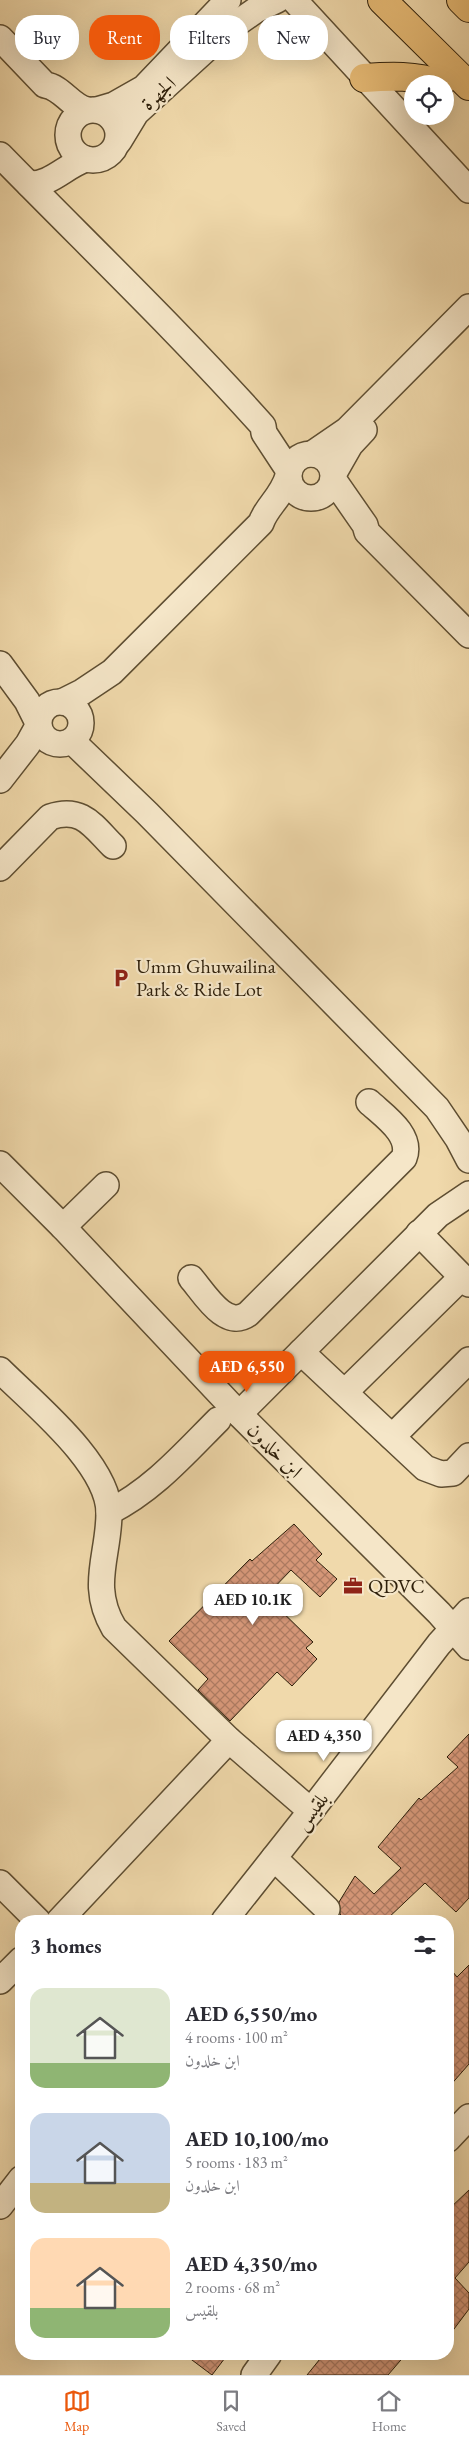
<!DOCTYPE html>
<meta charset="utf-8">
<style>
:root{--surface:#fff;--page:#f2f2f3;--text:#2b2b33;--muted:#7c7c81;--line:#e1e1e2;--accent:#ea580c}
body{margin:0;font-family:"EB Garamond",Amiri,serif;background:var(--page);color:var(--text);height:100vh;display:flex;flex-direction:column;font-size:19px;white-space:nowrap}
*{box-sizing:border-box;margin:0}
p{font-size:16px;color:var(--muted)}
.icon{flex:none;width:28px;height:28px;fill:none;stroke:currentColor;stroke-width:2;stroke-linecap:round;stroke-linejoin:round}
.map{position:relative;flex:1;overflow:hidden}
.side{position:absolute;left:15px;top:1915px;width:439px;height:445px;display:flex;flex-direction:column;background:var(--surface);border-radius:20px;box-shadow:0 5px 20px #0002}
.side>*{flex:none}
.top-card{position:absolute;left:15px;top:15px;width:440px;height:45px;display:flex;gap:10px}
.tools{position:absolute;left:404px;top:75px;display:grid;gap:10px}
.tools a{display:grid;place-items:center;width:50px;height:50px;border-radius:50%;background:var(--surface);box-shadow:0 5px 20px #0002;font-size:25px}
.price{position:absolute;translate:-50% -42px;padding:0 11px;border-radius:10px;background:#fff;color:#222;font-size:16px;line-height:32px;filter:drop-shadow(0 1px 2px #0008)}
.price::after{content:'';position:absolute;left:50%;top:30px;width:15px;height:11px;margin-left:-8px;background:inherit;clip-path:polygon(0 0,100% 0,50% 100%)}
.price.active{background:var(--accent);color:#fff}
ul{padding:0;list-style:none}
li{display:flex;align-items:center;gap:15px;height:125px;padding:0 15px}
li span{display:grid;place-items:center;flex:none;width:140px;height:100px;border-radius:15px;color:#555}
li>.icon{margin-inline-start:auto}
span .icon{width:60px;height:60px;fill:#fffc;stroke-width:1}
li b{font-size:21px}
h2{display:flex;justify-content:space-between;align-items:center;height:60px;padding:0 15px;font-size:21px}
.tag{padding:0 18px;border-radius:20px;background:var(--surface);box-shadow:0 5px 20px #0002;font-size:18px;line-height:45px}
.tag.active{background:var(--accent);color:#fff}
.tabs{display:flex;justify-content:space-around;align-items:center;height:70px;border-top:1px solid var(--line);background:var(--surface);font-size:14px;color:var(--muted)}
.tabs a{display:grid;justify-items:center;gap:2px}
.tabs .active{color:var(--accent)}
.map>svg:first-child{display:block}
.building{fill:url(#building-cross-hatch);stroke:#2e1f0a}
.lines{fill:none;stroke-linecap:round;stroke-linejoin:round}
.minor-casing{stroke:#5e4e32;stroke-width:28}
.major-casing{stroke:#2e1f0a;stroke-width:30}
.minor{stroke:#f5e6c8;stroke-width:25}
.major{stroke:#e8bc76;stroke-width:28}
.labels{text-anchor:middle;stroke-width:4.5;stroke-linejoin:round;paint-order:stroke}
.street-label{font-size:20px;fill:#2e1f0a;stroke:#f5e6c8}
.poi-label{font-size:20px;fill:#2e1f0a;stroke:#f5e6c8;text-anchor:start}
</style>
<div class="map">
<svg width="469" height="2375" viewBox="0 0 469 2375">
<defs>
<pattern id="building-cross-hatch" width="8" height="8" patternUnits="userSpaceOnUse" patternTransform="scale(1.25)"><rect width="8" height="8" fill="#d49677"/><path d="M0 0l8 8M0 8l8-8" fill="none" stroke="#ac7a60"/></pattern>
</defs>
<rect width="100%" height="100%" fill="#f0d9ab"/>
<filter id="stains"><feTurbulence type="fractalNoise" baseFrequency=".004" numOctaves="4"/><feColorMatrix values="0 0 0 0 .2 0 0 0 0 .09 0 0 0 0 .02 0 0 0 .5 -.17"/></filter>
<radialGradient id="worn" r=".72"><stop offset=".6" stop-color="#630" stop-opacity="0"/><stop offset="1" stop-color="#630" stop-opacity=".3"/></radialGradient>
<g class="building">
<path d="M294 1524 322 1554 316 1560 337 1579 320 1597 291 1570 266 1596 313 1642 306 1648 317 1659 292 1686 277 1672 230 1721 198 1690 208 1679 169 1641 250 1559 252 1561Z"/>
<path d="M469 1734V1898L456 1912 425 1883 385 1921H346L340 1914 339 1902 355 1876 374 1894 401 1868 378 1847 419 1798 421 1800 458 1767 447 1757Z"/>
<path d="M469 1965V2064L448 2088V1966L457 1977Z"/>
<path d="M469 2190V2262L455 2278 469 2293V2309L448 2337V2210Z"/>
<path d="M184 2354H228L212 2375Z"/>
<path d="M324 2354H406L388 2375H307Z"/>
</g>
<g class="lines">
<g class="minor-casing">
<g id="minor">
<path d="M294 0 469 190"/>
<path d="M0 38 45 85C62 87 70 106 87 110"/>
<circle cx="93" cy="135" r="25"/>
<path d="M97 110 114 105 144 88 228 0"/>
<path d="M119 141 136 113 226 31 256 10 277 0"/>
<path d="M0 155C88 245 179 332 263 426L264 433 289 471"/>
<path d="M29 184C51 185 65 166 86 159"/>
<circle cx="311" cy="476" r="22"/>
<path d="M312 454 347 430 469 307"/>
<path d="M334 473 350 445 364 430"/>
<path d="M333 479 365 525 367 532 469 635"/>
<path d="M0 664 27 701 38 723"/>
<circle cx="60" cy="723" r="21"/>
<path d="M62 702 82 692 112 672 261 523C266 507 282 497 288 476"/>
<path d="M72 741 147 813 437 1108 458 1139 469 1160"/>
<path d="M0 780 28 744 38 726"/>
<path d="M0 868 50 817C82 806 93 826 113 846"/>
<path d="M0 1164 63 1227 239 1414 439 1613 469 1647"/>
<path d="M63 1227 106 1185"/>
<path d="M419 1233 469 1284"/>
<path d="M191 1278C204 1293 225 1330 248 1314L404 1158C413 1135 384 1116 369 1102"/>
<path d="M301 1352 425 1468 441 1474 453 1473 469 1456"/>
<path d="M0 1370C33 1403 109 1464 109 1513 109 1556 89 1586 114 1628L229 1740 311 1811"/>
<path d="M345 1392 462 1277"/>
<path d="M239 1414 438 1215 469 1194"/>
<path d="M392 1437 469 1360"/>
<path d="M109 1512C153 1490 184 1454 218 1420"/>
<path d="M274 1858 327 1909"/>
<path d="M0 1883 38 1921"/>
<path d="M59 1921 229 1740"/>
<path d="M224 1921 311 1811 439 1644 469 1611"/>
<path d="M0 1981 21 1960"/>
<path d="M448 2139 469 2117"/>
<path d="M0 2206 21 2179"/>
<path d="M254 2375 269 2354"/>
</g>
</g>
<g class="major-casing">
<g id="major">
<path d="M382 0 469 86"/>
<path d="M461 0 469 8"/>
<path d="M364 78C390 76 416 75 440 84"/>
</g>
</g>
<use href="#minor" class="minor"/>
<use href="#major" class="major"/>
</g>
<defs>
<g id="parking-bare" transform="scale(1.5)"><path d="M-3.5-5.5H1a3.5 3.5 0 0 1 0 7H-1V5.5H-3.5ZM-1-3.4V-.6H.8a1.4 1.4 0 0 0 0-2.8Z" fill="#8f2418" stroke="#f5e6c8" stroke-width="2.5" paint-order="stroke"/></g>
<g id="office-bare" transform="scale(1.5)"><path d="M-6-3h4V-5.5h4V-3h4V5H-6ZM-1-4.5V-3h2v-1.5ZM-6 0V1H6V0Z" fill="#8f2418" stroke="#f5e6c8" stroke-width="2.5" paint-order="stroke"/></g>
</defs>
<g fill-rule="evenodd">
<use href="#parking-bare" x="121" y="978"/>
<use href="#office-bare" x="353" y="1586"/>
</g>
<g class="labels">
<g class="street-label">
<text transform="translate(158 93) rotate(-42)" y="7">الجهرة</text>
<text transform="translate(275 1450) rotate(45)" y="7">ابن خلدون</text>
<text transform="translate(311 1811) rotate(-52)" y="7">بلقيس</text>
</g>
<g class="poi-label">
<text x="136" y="973">Umm Ghuwailina<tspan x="136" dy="23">Park &amp; Ride Lot</tspan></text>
<text x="368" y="1593">QDVC</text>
</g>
</g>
<rect width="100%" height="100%" filter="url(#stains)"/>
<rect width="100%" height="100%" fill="url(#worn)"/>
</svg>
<div class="tools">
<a><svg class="icon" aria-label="locate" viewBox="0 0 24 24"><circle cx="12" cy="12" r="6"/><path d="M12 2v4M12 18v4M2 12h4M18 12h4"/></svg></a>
</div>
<b class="price active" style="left:247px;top:1393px">AED 6,550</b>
<b class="price" style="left:253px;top:1626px">AED 10.1K</b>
<b class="price" style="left:324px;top:1762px">AED 4,350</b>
<div class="top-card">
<a class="tag">Buy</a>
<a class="tag active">Rent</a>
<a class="tag">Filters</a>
<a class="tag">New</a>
</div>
<section class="side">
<h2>3 homes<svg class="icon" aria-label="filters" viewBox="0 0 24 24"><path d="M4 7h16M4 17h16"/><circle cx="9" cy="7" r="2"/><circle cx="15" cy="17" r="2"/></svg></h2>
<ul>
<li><span style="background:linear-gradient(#dfe7d0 75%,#8fb573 0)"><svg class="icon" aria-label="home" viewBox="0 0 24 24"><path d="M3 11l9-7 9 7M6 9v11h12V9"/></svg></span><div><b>AED 6,550/mo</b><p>4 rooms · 100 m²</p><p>ابن خلدون</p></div></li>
<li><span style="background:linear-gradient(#c9d6e8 70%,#c2b280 0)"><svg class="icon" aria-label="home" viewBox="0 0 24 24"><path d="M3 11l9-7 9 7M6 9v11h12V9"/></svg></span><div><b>AED 10,100/mo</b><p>5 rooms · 183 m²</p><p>ابن خلدون</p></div></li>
<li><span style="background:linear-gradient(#ffd9b3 70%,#8fb573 0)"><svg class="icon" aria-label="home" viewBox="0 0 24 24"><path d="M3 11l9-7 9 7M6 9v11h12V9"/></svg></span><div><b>AED 4,350/mo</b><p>2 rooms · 68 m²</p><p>بلقيس</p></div></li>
</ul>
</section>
</div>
<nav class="tabs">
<a class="active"><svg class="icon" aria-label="map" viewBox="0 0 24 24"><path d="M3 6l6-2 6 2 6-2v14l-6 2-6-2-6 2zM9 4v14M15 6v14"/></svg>Map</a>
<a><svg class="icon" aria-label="saved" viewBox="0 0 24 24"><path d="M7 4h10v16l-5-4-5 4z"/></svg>Saved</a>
<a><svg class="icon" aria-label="home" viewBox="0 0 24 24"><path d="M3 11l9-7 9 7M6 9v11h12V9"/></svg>Home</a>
</nav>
